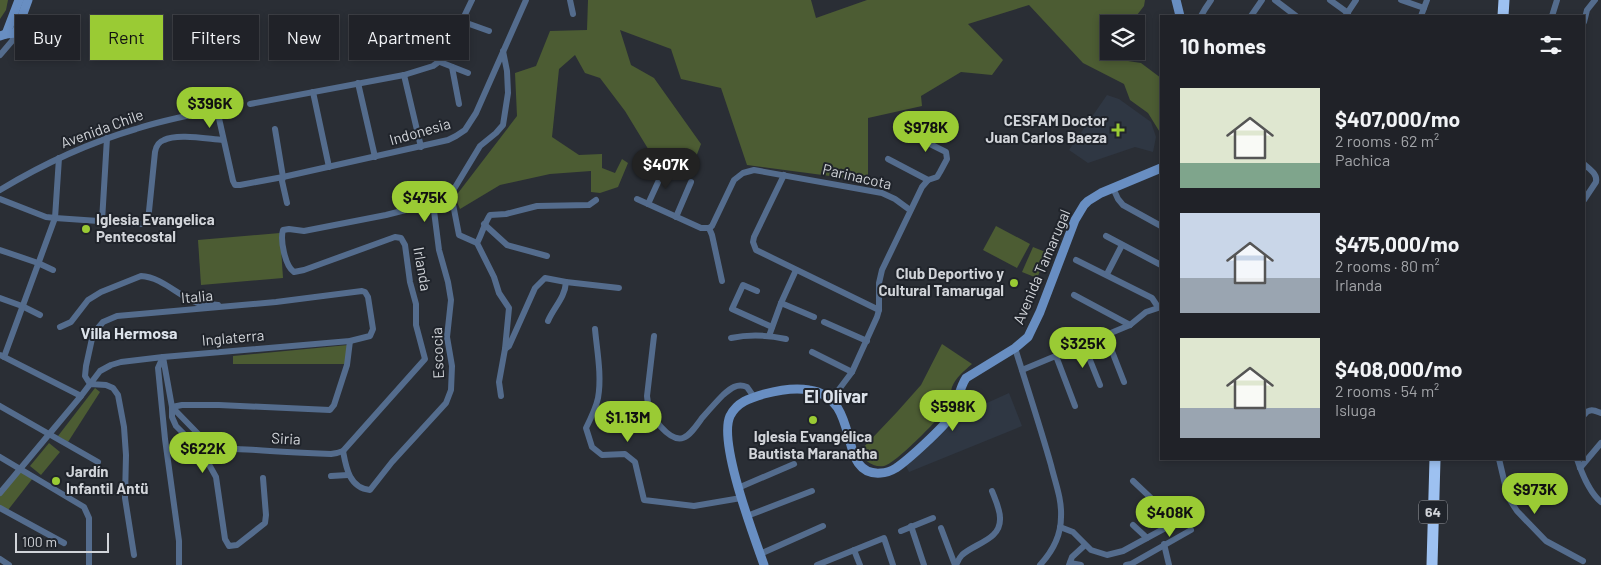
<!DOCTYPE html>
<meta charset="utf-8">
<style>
:root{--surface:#202228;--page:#282a30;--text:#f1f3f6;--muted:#a2a4a8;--line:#3d3f45;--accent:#9acb34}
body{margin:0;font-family:Barlow,sans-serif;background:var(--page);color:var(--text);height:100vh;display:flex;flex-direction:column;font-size:19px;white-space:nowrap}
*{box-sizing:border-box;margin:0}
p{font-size:16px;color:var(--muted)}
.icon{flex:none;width:28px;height:28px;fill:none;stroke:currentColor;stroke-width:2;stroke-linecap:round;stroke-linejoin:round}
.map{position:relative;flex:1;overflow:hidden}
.panel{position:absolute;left:1160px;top:15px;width:425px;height:445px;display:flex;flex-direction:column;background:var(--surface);border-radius:0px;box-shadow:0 2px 8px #0003,0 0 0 1px var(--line)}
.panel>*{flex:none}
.banner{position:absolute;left:15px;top:15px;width:475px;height:45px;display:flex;gap:10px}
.tools{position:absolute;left:1100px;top:15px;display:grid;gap:10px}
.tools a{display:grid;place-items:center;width:45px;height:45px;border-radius:0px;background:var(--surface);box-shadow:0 2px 8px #0003,0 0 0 1px var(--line);font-size:25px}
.scale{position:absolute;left:15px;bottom:12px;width:94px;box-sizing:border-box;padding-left:5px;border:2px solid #d1d4d9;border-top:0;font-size:14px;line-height:18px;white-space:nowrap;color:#d1d4d9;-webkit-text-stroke:4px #20242b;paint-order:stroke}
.price{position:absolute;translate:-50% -42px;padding:0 11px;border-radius:18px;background:var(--accent);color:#111;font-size:16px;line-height:32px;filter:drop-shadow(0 1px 2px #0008)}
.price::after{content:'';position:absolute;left:50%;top:30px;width:15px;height:11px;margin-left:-8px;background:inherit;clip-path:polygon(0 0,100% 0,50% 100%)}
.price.on{background:#222;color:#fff}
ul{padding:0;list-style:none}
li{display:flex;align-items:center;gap:15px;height:125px;padding:0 20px}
li span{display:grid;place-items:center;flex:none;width:140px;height:100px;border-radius:0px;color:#555}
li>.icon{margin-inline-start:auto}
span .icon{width:60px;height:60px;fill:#fffc;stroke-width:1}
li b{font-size:21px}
h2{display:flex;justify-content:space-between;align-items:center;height:60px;padding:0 20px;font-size:21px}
.chip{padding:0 18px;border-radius:0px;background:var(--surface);box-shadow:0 2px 8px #0003,0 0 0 1px var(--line);font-size:18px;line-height:45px}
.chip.on{background:var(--accent);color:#111}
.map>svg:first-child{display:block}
.built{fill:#2f3743}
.green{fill:#4c5c33}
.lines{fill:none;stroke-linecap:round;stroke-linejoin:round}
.street{stroke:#546c8d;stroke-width:6}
.secondary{stroke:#688ec2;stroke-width:9}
.highway{stroke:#9dc1f1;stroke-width:11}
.poi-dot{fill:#9acb34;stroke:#20242b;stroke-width:2}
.labels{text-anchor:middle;stroke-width:4;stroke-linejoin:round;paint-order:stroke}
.shield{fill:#20242b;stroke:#9c9fa5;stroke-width:1}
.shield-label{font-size:14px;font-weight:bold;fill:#d1d4d9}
.poi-label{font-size:15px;font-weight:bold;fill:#d1d4d9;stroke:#20242b;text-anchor:end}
.street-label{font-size:15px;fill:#d1d4d9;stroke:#20242b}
.neighbourhood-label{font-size:16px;font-weight:bold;fill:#dde3eb;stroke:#20242b}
.quarter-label{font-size:18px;font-weight:bold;fill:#dde3eb;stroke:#20242b}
</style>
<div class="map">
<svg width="1601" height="565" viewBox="0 0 1601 565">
<rect width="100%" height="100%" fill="#2a2e35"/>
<g class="built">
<path d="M1107 95 1119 99 1151 122 1156 137 1153 152 1135 147 1088 163 1069 150Z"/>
<path d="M1009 393 1022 426 909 472 906 466 958 416Z"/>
</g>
<g class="green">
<path d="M0 0H8L6 10 0 19Z"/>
<path d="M588 0H811L816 18 867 0H1145L1144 6 1130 24H1109V51H1120L1128 61 1141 63 1161 78V134L1148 113 1130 100 1124 84 1083 63 1029 5 968 24 1003 60 992 75 961 72 921 96 922 106 868 118V181L747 165 721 88 681 79 671 49 620 30 631 65 654 78 701 144 692 167 650 152 625 111 600 78 585 73 575 55 559 69 552 137 579 155 602 154V168L615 173 622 159 628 163 618 187 600 193 591 192V171L550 174 500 185 460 209 455 197 517 116 515 73 536 66 550 31 587 30Z"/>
<path d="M996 226 1030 244 1017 268 983 250Z"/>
<path d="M280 233 283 278 201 285 198 240Z"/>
<path d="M1033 247 1048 253 1037 278 1022 272Z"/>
<path d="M942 344 972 364C964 371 956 377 952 387 950 394 950 403 946 409 938 420 894 465 884 466 873 468 863 460 860 451L897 412 921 385Z"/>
<path d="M348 345 345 364H233V356Z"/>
<path d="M95 388 100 392 68 442 58 436Z"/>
<path d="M49 443 60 452 41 475 30 466Z"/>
<path d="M20 471 33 478 8 510 0 505V496Z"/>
</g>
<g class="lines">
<g class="street">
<path d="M570 0 573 14"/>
<path d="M1275 0 1296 16"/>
<path d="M1330 0 1348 13"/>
<path d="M1401 0 1424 8"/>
<path d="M1346 15 1356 0"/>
<path d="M1201 16 1205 9 1211 0"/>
<path d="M1251 16 1262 0"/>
<path d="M1421 16 1427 0"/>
<path d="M1552 16 1557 0"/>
<path d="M461 21 489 31"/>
<path d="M1584 22 1587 10 1595 0"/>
<path d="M0 55 12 41 16 33"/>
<path d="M440 62 468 73"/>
<path d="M452 67 459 104"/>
<path d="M404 75 421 147"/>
<path d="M358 83 375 157"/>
<path d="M313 92 329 167"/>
<path d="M250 104 404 75 433 66 444 58 472 0"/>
<path d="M275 129 283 177 282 181 287 203"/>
<path d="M888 159 928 180"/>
<path d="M1584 164C1589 169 1598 174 1596 182L1584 200"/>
<path d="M784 175 754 237 753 242 756 250 879 310"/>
<path d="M1113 188 1118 199 1123 205 1161 226"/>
<path d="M0 190C43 164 88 143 136 129 160 121 185 116 210 111H215L218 114 233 181 235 185H240L283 177 448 140 456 136 465 130 476 113 526 0"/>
<path d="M451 194 459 235 477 243"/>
<path d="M0 199 46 217 55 218 142 224 148 221 155 152C156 146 158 142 164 140 177 133 208 139 223 140"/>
<path d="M637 199 701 228H709L712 226 734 180 743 173 754 170 882 193 895 199 910 210"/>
<path d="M596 200 589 205 537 206 506 214 490 215C484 224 482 234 477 243L494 277 499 293 509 308 505 349 509 346 535 288 545 278 566 282 619 288"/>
<path d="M648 204 665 167"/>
<path d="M676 217 691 182"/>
<path d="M102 221 107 138"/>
<path d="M484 224 507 245 547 256"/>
<path d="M709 228 712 235 722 281"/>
<path d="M1106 236 1161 265"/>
<path d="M0 250 38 263 53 270"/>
<path d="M1076 260 1152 298 1158 307"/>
<path d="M1107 274 1122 245"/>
<path d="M757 291 743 285 732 309 772 327"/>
<path d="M1074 295 1130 325"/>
<path d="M0 298 22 306 40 315"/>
<path d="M781 303 814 317"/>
<path d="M548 321C554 307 565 298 566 282"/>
<path d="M824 322 867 341"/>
<path d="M60 327 71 322 88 300 101 292 141 276C163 277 180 298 198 303 204 304 211 304 218 305"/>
<path d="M595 329C597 351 602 376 598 398 596 408 591 418 586 428L592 447 602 455 625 454 635 462 644 500 694 506 741 498"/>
<path d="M654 336 647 396C648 409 652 417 661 427 681 449 689 436 702 418 709 410 716 402 723 395 731 388 737 383 747 387L754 397"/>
<path d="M769 336 781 303 796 270"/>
<path d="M1106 336 1124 382"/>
<path d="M731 338C750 334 768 335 786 339"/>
<path d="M1084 345 1100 385"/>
<path d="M1015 348C1027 387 1040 426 1051 465 1055 482 1062 499 1061 517 1061 535 1052 552 1040 565"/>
<path d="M812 352 852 372"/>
<path d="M0 355 81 396"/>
<path d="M1056 356 1075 406"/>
<path d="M4 357 55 218 59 158"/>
<path d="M163 357 172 407 206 442C221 450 239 449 256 450 281 452 306 453 331 454L337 453 343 451 425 359 416 325V304L410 282 405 245 401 238 395 237 304 270 294 272C285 266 280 240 283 230L289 229 304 231 386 215 433 203 451 194 480 146 496 133 503 125 508 93 507 71 503 51"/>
<path d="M163 357 158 368 165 439 179 541V565"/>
<path d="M1022 370 1130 325 1146 312 1161 307"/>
<path d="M501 396 499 382 505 349"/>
<path d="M831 400 852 372 877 317 879 310V283L882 270 922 187 928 180 937 177 940 172 947 159 946 152 918 138"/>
<path d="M0 406 98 462"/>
<path d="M1584 415C1589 408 1594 410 1601 413"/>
<path d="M343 451C346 467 349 488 370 490L392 462 446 403 451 390 452 366 447 337 451 300 448 282 439 250 433 203"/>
<path d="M0 457 84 507 89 518V565"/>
<path d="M1499 459 1508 497 1517 511 1546 541 1583 561"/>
<path d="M1577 459C1582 474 1589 492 1601 502"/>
<path d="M1580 468 1601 443"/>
<path d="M331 476 348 475"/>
<path d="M263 478 266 515 265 523 237 545 229 546 225 539 216 477 202 452 176 426 172 417V407L182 405H219L330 410 334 405 347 365 350 341"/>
<path d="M738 488 794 464"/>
<path d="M0 493 81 396 100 371 111 365 121 362 163 357 350 341 370 336 373 329 368 297 365 292 362 291 276 302 117 316 103 322 93 334 86 366 85 376 90 384 106 385 113 388 118 395 124 427 126 455 125 498 134 555"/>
<path d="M0 508 64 543"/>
<path d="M747 516 812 491"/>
<path d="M1133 525 1147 538"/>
<path d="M911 526 924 565"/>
<path d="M1060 527 1073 532 1091 550 1107 555 1123 551 1169 526 1172 522 1171 517 1133 481"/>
<path d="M941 528 955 565"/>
<path d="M901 531 933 518"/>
<path d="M1164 544 1169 565"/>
<path d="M854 550 860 565"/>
<path d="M760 554 823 526"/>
<path d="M0 559 9 565"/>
<path d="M1070 563 1081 565"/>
<path d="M817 565 884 538 893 565"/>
<path d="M956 565C958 561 959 558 962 555 975 543 1001 540 1000 518 1000 509 995 499 992 491"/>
<path d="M1069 565 1072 557 1085 545"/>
<path d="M1126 565 1131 564 1191 530"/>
</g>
<g class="secondary">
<path d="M1176 0 1180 16"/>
<path d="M6 34 19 0"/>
<path d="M0 36 6 34 16 33 28 0"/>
<path d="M764 565C754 536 718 442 730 416 737 402 750 398 764 394 779 390 794 387 809 390 864 398 835 477 881 473 886 473 891 471 896 468 908 460 943 428 951 416 958 405 958 390 966 378L1015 348 1028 337 1040 312 1075 220 1084 205 1088 201 1101 193 1161 168"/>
</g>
<g class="highway">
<path d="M1503 16 1504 0"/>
<path d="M1432 565 1435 459"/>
</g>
</g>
<g class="poi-dot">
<path d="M1115.5 122.5h5v5h5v5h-5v5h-5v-5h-5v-5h5z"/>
<circle cx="86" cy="229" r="5"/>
<circle cx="1014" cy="283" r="5"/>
<circle cx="813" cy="420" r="5"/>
<circle cx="56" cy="481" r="5"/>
</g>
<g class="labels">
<rect class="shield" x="1419" y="500.5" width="28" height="23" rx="4"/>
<g class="shield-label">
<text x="1433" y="517">64</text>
</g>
<g class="poi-label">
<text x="1107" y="126">CESFAM Doctor<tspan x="1107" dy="17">Juan Carlos Baeza</tspan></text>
<text x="96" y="225" text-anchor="start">Iglesia Evangelica<tspan x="96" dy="17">Pentecostal</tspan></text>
<text x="1004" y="279">Club Deportivo y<tspan x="1004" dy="17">Cultural Tamarugal</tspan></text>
<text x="813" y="442" text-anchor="middle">Iglesia Evangélica<tspan x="813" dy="17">Bautista Maranatha</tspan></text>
<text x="66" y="477" text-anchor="start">Jardín<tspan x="66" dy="17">Infantil Antü</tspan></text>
</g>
<g class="street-label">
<text transform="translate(102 129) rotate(-20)" y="5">Avenida Chile</text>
<text transform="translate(420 132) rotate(-16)" y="5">Indonesia</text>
<text transform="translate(857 177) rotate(13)" y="5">Parinacota</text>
<text transform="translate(1042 267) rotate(-67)" y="5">Avenida Tamarugal</text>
<text transform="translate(422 269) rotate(80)" y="5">Irlanda</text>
<text transform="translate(197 297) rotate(-5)" y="5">Italia</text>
<text transform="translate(233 338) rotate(-5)" y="5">Inglaterra</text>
<text transform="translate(438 353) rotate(-92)" y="5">Escocia</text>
<text transform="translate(286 439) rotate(3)" y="5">Siria</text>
</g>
<g class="neighbourhood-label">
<text x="129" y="339">Villa Hermosa</text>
</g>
<g class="quarter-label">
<text x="836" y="403">El Olivar</text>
</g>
</g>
</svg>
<div class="tools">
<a><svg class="icon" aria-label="layers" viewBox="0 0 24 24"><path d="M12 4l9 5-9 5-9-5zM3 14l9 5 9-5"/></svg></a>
</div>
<div class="scale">100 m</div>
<b class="price" style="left:210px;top:129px">$396K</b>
<b class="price" style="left:926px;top:153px">$978K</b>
<b class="price on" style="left:666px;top:190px">$407K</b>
<b class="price" style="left:425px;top:223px">$475K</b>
<b class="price" style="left:1083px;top:369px">$325K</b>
<b class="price" style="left:953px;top:432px">$598K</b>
<b class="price" style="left:628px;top:443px">$1.13M</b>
<b class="price" style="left:203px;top:474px">$622K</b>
<b class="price" style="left:1535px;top:515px">$973K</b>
<b class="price" style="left:1170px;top:538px">$408K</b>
<div class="banner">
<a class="chip">Buy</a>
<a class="chip on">Rent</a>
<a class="chip">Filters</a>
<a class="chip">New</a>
<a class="chip">Apartment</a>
</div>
<section class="panel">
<h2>10 homes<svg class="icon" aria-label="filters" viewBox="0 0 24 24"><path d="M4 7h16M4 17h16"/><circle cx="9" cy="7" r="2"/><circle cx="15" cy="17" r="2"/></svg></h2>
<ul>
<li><span style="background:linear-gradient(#dfe7d0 75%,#7fa58c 0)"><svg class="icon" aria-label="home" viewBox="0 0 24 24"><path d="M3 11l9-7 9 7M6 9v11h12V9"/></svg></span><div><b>$407,000/mo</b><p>2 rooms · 62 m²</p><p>Pachica</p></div></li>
<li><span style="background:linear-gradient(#c9d6e8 65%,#9aa5b1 0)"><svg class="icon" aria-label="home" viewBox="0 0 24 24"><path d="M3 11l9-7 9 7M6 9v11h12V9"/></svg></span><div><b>$475,000/mo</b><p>2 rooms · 80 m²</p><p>Irlanda</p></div></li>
<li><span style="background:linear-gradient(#dfe7d0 70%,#9aa5b1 0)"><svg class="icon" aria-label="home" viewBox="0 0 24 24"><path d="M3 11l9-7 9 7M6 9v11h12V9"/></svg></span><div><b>$408,000/mo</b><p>2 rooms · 54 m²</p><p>Isluga</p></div></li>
</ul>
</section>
</div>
